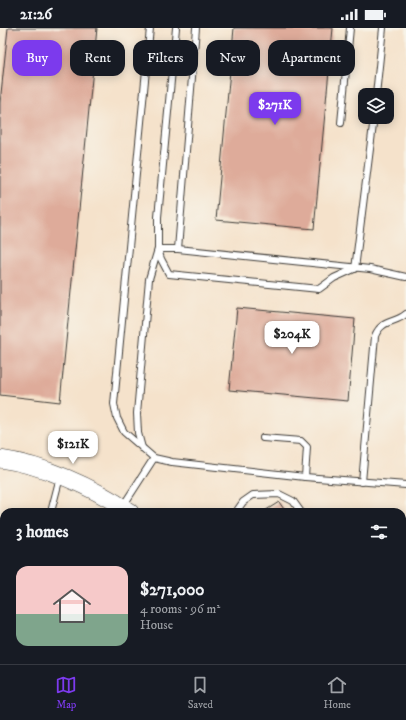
<!DOCTYPE html>
<meta charset="utf-8">
<style>
:root{--surface:#171b24;--page:#20242c;--text:#f1f3f6;--muted:#9ea1a6;--line:#363941;--accent:#7c3aed}
body{margin:0;font-family:"IM FELL DW Pica",serif;background:var(--page);color:var(--text);height:100vh;display:flex;flex-direction:column;font-size:15px;white-space:nowrap}
*{box-sizing:border-box;margin:0}
p{font-size:13px;color:var(--muted)}
.icon{flex:none;width:22px;height:22px;fill:none;stroke:currentColor;stroke-width:2;stroke-linecap:round;stroke-linejoin:round}
.map{position:relative;flex:1;overflow:hidden}
.panel{position:absolute;left:0px;top:480px;width:406px;height:156px;display:flex;flex-direction:column;background:var(--surface);border-radius:12px 12px 0 0;box-shadow:0 2px 10px #0003}
.panel>*{flex:none}
.guide{position:absolute;left:12px;top:12px;width:382px;height:36px;display:flex;gap:8px}
.buttons{position:absolute;left:358px;top:60px;display:grid;gap:8px}
.buttons a{display:grid;place-items:center;width:36px;height:36px;border-radius:8px;background:var(--surface);box-shadow:0 2px 10px #0003;font-size:20px}
.price{position:absolute;translate:-50% -34px;padding:0 9px;border-radius:8px;background:#fff;color:#222;font-size:13px;line-height:26px;filter:drop-shadow(0 1px 2px #0008)}
.price::after{content:'';position:absolute;left:50%;top:24px;width:12px;height:9px;margin-left:-6px;background:inherit;clip-path:polygon(0 0,100% 0,50% 100%)}
.price.on{background:var(--accent);color:#fff}
ul{padding:0;list-style:none}
li{display:flex;align-items:center;gap:12px;height:100px;padding:0 16px}
li+li{border-top:1px solid var(--line)}
li span{display:grid;place-items:center;flex:none;width:112px;height:80px;border-radius:12px;color:#555}
li>.icon{margin-inline-start:auto}
span .icon{width:48px;height:48px;fill:#fffc;stroke-width:1}
li b{font-size:17px}
h2{display:flex;justify-content:space-between;align-items:center;height:48px;padding:0 16px;font-size:17px}
.chip{padding:0 14px;border-radius:12px;background:var(--surface);box-shadow:0 2px 10px #0003;font-size:14px;line-height:36px}
.chip.on{background:var(--accent);color:#fff}
.status{display:flex;justify-content:space-between;align-items:center;height:28px;padding:0 20px;background:var(--surface);direction:ltr}
.status svg{height:11px;fill:currentColor}
.tab-bar{display:flex;justify-content:space-around;align-items:center;height:56px;border-top:1px solid var(--line);background:var(--surface);font-size:11px;color:var(--muted)}
.tab-bar a{display:grid;justify-items:center;gap:2px}
.tab-bar .on{color:var(--accent)}
.map>svg:first-child{display:block}
.building{fill:#deab9a}
.lines{fill:none;stroke-linecap:round;stroke-linejoin:round}
.lane-casing{stroke:#3d3a36;stroke-width:8}
.secondary-casing{stroke:#3d3a36;stroke-width:18}
.lane{stroke:#fff;stroke-width:6}
.secondary{stroke:#fff;stroke-width:17}
</style>
<div class="status"><b>21:26</b><svg viewBox="0 0 49 12"><path d="M0 12V9h3v3zM5 12V6h3v6zM10 12V3h3v9zM15 12V0h3v12zM26 1h20v11H26zM47 4h2v5h-2z"/></svg></div>
<div class="map">
<svg width="406" height="636" viewBox="0 0 406 636">
<rect width="100%" height="100%" fill="#f7f3e8"/>
<filter id="ink" filterUnits="userSpaceOnUse"><feTurbulence type="fractalNoise" baseFrequency=".025" numOctaves="2"/><feDisplacementMap in="SourceGraphic" scale="8" xChannelSelector="R" yChannelSelector="G"/><feConvolveMatrix kernelMatrix="1 2 1 2 8 2 1 2 1" color-interpolation-filters="sRGB"/></filter>
<filter id="wash" filterUnits="userSpaceOnUse"><feTurbulence type="fractalNoise" baseFrequency=".012" numOctaves="4" result="noise"/><feDisplacementMap in="SourceGraphic" scale="16" xChannelSelector="R" yChannelSelector="G"/><feGaussianBlur stdDeviation="0.9" result="paint"/><feColorMatrix in="noise" values="0 0 0 0 0 0 0 0 0 0 0 0 0 0 0 0 0 1.4 0 .05"/><feComposite in="paint" operator="in"/></filter>
<g filter="url(#wash)">
<rect width="100%" height="100%" fill="#f5e2cb"/>
<g id="blocks">
<g class="building">
<path d="M8 0H97L60 374 0 367V75Z"/>
<path d="M234 0H333L314 201 216 192Z"/>
<path d="M237 280 355 291 348 373 229 362Z"/>
<path d="M279 474 286 484H263Z"/>
<rect x="0" y="505" width="4" height="87"/>
<path d="M402 621H406V636H397V632H402Z"/>
</g>
</g>
</g>
<g filter="url(#ink)">
<use href="#blocks" fill-opacity="0" stroke="#3d3a36" stroke-width="1"/>
<g class="lines">
<g class="lane-casing">
<g id="lane">
<path d="M150 0 114 376 117 390 124 404 154 430 172 434 305 449 406 457"/>
<path d="M176 0 158 189V221L161 231 169 246 319 261 334 250 354 241"/>
<path d="M376 67 383 0"/>
<path d="M341 95 350 0"/>
<path d="M178 221 196 0"/>
<path d="M355 241 374 89"/>
<path d="M263 410 301 413 307 419 305 449"/>
<path d="M142 420 138 405 137 385 149 251 158 221H178L370 241 406 249"/>
<path d="M362 454 375 308C382 291 394 296 406 286"/>
<path d="M123 478 154 430"/>
<path d="M51 484 60 449"/>
<path d="M236 484 243 474 253 467 279 466 293 473 301 484"/>
<path d="M402 533 406 534"/>
<path d="M402 567H406"/>
<path d="M220 636 226 632"/>
<path d="M290 636 296 632"/>
<path d="M355 636V632"/>
</g>
</g>
<g class="secondary-casing">
<g id="secondary">
<path d="M0 431C44 437 93 459 130 484"/>
<path d="M254 632 257 636"/>
</g>
</g>
<use href="#lane" class="lane"/>
<use href="#secondary" class="secondary"/>
</g>
</g>
</svg>
<div class="buttons">
<a><svg class="icon" aria-label="layers" viewBox="0 0 24 24"><path d="M12 4l9 5-9 5-9-5zM3 14l9 5 9-5"/></svg></a>
</div>
<b class="price on" style="left:275px;top:98px">$271K</b>
<b class="price" style="left:292px;top:327px">$204K</b>
<b class="price" style="left:73px;top:437px">$121K</b>
<div class="guide">
<a class="chip on">Buy</a>
<a class="chip">Rent</a>
<a class="chip">Filters</a>
<a class="chip">New</a>
<a class="chip">Apartment</a>
</div>
<section class="panel">
<h2>3 homes<svg class="icon" aria-label="filters" viewBox="0 0 24 24"><path d="M4 7h16M4 17h16"/><circle cx="9" cy="7" r="2"/><circle cx="15" cy="17" r="2"/></svg></h2>
<ul>
<li><span style="background:linear-gradient(#f6c9c9 60%,#7fa58c 0)"><svg class="icon" aria-label="home" viewBox="0 0 24 24"><path d="M3 11l9-7 9 7M6 9v11h12V9"/></svg></span><div><b>$271,000</b><p>4 rooms · 96 m²</p><p>House</p></div></li>
</ul>
</section>
</div>
<nav class="tab-bar">
<a class="on"><svg class="icon" aria-label="map" viewBox="0 0 24 24"><path d="M3 6l6-2 6 2 6-2v14l-6 2-6-2-6 2zM9 4v14M15 6v14"/></svg>Map</a>
<a><svg class="icon" aria-label="saved" viewBox="0 0 24 24"><path d="M7 4h10v16l-5-4-5 4z"/></svg>Saved</a>
<a><svg class="icon" aria-label="home" viewBox="0 0 24 24"><path d="M3 11l9-7 9 7M6 9v11h12V9"/></svg>Home</a>
</nav>
